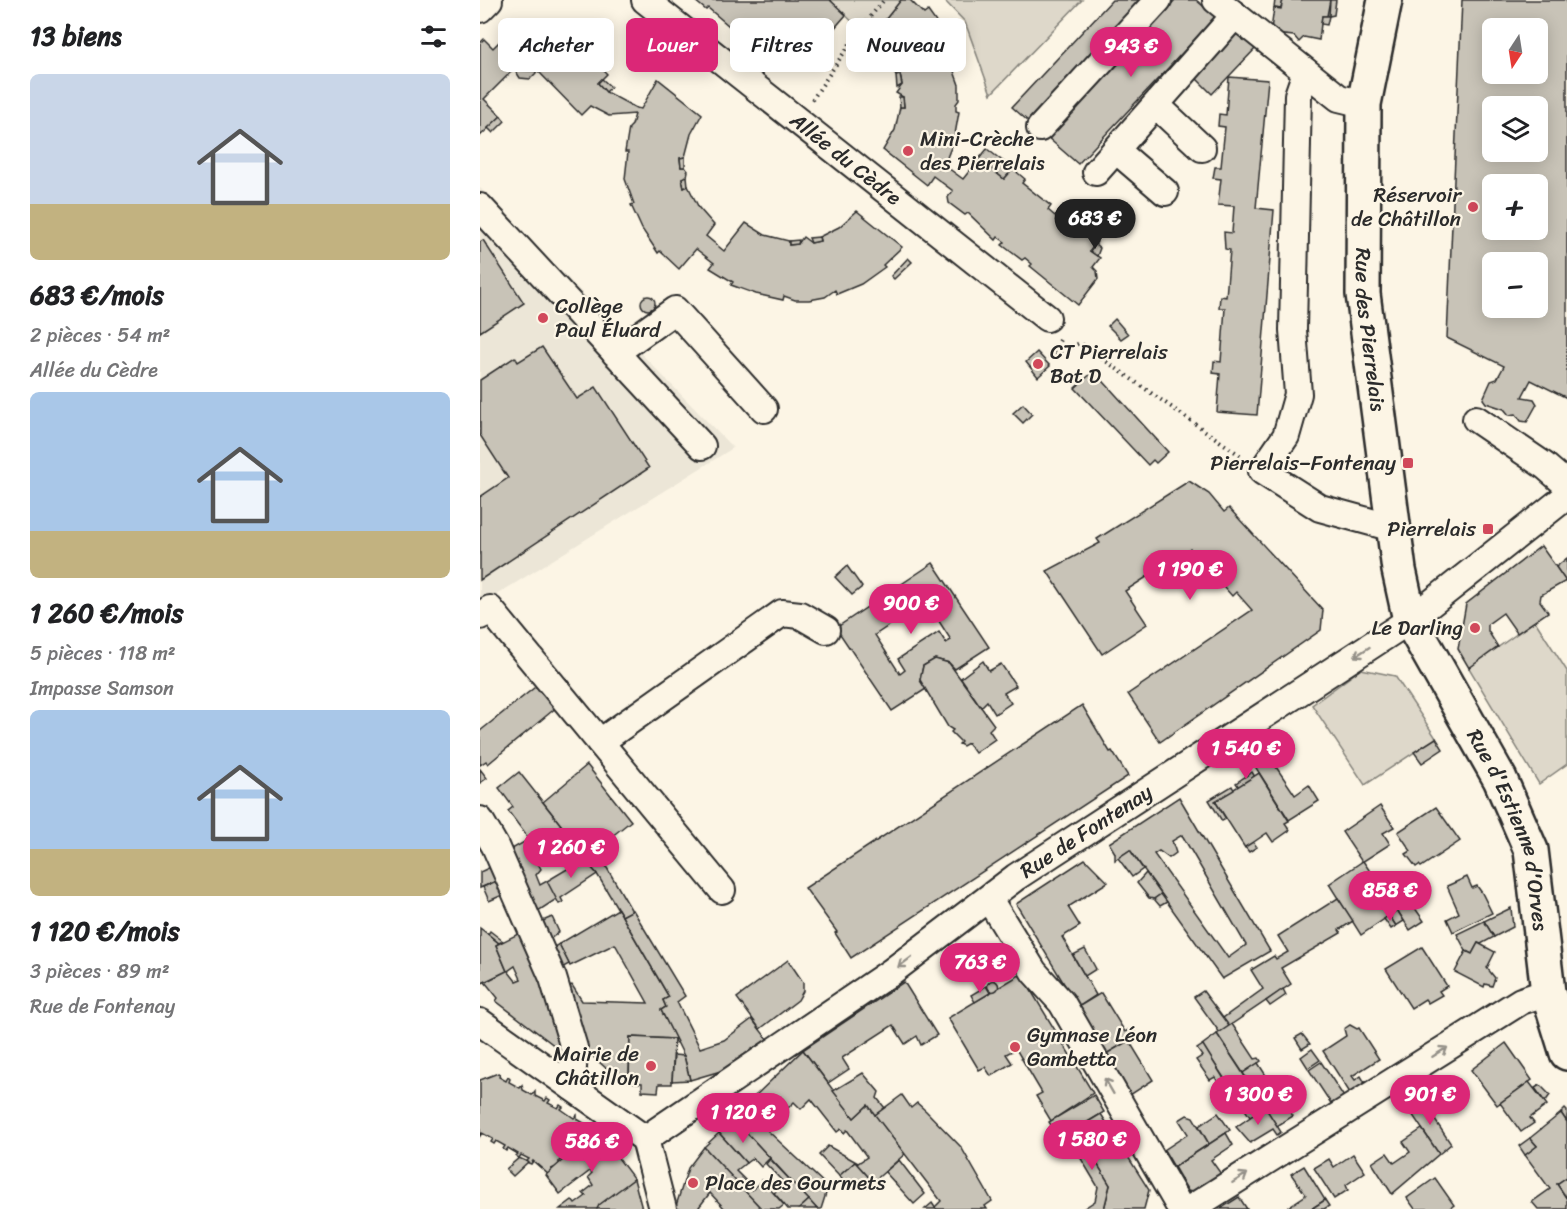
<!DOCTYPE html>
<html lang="fr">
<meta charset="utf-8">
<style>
:root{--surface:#fff;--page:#f6f6f6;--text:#202124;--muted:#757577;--accent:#db2777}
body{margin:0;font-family:Sriracha,sans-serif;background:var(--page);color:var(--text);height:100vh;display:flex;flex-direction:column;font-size:22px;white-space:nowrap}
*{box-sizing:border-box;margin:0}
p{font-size:20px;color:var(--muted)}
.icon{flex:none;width:33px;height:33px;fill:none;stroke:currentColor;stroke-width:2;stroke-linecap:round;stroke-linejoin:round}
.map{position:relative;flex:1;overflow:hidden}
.details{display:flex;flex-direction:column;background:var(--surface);width:480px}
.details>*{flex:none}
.guide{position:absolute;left:18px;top:18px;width:570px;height:54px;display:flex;gap:12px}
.needle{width:39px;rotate:192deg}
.buttons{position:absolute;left:1002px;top:18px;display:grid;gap:12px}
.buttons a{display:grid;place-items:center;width:66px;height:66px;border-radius:9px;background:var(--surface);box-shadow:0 3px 15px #0003;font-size:30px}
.price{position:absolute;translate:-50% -51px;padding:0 14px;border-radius:21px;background:var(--accent);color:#fff;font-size:20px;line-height:39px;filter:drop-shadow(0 2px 3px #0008)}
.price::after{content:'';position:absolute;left:50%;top:36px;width:18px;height:14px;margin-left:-9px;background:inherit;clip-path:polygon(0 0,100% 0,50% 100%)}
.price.selected{background:#222;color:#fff}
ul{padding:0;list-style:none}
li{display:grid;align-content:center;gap:12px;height:318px;padding:0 30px}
li span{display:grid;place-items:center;height:186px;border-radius:9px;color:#555}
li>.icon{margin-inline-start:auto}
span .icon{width:108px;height:108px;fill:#fffc;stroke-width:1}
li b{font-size:26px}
h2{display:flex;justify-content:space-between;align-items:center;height:72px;padding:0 30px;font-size:26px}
.tag{padding:0 21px;border-radius:9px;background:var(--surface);box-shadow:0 3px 15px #0003;font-size:21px;line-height:54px}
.tag.selected{background:var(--accent);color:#fff}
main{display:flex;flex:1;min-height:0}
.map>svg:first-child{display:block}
.built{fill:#ece6d7}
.green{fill:#ded8ca;stroke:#84827a;stroke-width:1.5}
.building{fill:#c8c3b7;stroke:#2b2b2b;stroke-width:1.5;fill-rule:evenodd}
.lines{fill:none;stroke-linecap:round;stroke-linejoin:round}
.minor-casing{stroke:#2b2b2b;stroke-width:30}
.major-casing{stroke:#2b2b2b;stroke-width:38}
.path{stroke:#2b2b2b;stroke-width:4;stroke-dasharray:1.5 4.5;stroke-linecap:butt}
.minor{stroke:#fcf5e5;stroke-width:26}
.major{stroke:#fcf5e5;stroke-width:33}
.oneway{stroke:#949088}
.poi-dot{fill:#d1495b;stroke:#fcf5e5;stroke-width:2}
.labels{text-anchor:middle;stroke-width:4.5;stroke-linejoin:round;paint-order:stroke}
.poi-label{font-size:21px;fill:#2b2b2b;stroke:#fcf5e5;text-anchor:start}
.street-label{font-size:21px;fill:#2b2b2b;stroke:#fcf5e5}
</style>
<main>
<section class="details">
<h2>13 biens<svg class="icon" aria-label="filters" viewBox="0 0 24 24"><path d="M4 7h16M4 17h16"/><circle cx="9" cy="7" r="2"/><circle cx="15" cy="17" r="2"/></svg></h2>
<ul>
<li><span style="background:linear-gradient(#c9d6e8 70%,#c2b280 0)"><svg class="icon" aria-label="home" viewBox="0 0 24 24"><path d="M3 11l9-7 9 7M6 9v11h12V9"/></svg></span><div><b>683 €/mois</b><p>2 pièces · 54 m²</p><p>Allée du Cèdre</p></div></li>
<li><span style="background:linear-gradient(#a9c7e8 75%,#c2b280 0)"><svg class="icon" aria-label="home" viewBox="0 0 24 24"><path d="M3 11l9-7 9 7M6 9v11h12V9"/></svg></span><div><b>1 260 €/mois</b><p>5 pièces · 118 m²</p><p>Impasse Samson</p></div></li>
<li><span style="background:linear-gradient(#a9c7e8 75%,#c2b280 0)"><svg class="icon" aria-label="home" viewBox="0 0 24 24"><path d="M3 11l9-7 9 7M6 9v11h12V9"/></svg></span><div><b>1 120 €/mois</b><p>3 pièces · 89 m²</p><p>Rue de Fontenay</p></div></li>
</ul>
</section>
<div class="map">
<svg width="1087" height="1209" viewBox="0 0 1087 1209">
<rect width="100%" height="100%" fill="#fcf5e5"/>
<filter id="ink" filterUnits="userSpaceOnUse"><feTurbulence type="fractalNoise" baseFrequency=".0167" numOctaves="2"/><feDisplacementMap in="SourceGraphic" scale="12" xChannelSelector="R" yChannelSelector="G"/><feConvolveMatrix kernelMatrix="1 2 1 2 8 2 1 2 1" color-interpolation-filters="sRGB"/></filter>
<g filter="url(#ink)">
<path class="built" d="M0 188 253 448 0 605Z"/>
<g class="green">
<path d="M350 0H421L390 39Z"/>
<path d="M464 0H602L511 94 485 22Z"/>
<path d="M1055 621 1087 671V764L1059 784 989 668Z"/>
<path d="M881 669 915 676 956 738 885 785 832 705Z"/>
</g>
<g class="building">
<path d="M214 0H350L366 15 352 31 354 47 325 49V45L309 47V50L284 52V49H276L228 8 226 10Z"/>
<path d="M421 0H430L444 14 448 11 463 32 474 59 470 60 479 85V100L476 104V111L479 112 474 140 464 165 483 179 495 164 504 163 524 179 533 169 545 179 542 183 571 206 568 210 575 216 579 212 591 222 602 221 605 233 617 242 610 251 620 258 613 267 617 271 618 279 598 305 550 266 552 264 545 258 542 260 522 245 525 242 518 237 516 240 488 213 485 215 469 203 468 197 473 191 453 176 447 185 403 150 415 130 420 107H424L423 97 416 93 422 85 420 75 416 76 406 56 390 39Z"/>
<path d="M632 0H663L549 122 532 107Z"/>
<path d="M695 0H716L736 17 598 164 567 137Z"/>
<path d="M795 0H803L801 9 794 8Z"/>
<path d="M803 0H850L847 16H842L839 40 824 37 819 42 814 36 794 34 791 30 794 8 801 9Z"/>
<path d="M850 0H856L854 15 849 16Z"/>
<path d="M982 0H1087V398L1051 380 1042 397 1054 399 1057 404 1047 422 1041 421 1036 414 1029 415 1024 409 1006 403 1003 399 1011 381 1017 379 1024 366 967 338ZM1012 28H1058V74H1012ZM1012 106H1058V152H1012ZM1012 184H1058V230H1012ZM1012 262H1058V308H1012Z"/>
<path d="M842 16H849L847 25 841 24Z"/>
<path d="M755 32 775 49 732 94 714 76Z"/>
<path d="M33 35 60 36 59 40H70L86 56 99 44 127 74 118 83 126 92 156 108 161 109 178 79 222 114 211 134 205 157 200 158 201 167H205L208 171 207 176 202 178 204 188 208 186 219 208 234 225 226 236 244 251 266 223 285 235 309 241V245L318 244 323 237 331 243 340 241 339 237 359 227 377 211 422 247 403 265 405 267 381 284 357 294 355 290 345 297 329 300H315L304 296 303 300 276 294 251 285 253 282 230 268 234 263 216 249 199 269 180 251 178 253 162 229 151 205 154 204 145 179 148 152H145L149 128 152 125 155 114 129 116 110 106 101 115 58 71 33 70 4 99 21 116 0 136V43L4 39 13 48 22 39H33Z"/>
<path d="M35 70 56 71V73L50 79 40 78Z"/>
<path d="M420 75 422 85 417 88 416 76Z"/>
<path d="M749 77 788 80 776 208 794 210 777 415 737 412 740 374 733 373 734 361 741 362 745 308H739L740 296 746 297 750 250 745 249 744 232 752 233 754 206 738 205 741 179 733 178 735 167H741L745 127 738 126 739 114 746 115Z"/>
<path d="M122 79 131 87 126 92 118 83Z"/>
<path d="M419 97H423L424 107H420Z"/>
<path d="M21 116 25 121 13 133 8 128Z"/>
<path d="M507 149 533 169 524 179 504 163 495 164Z"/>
<path d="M205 157V167H201L200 158Z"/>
<path d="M207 176 208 186 204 188 202 178Z"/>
<path d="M339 237 340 241 331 243 329 238Z"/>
<path d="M3 240 44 303 0 332V242Z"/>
<path d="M319 240 318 244 309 245V241Z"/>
<path d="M615 244 620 248 617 256 610 251Z"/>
<path d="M428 258 432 262 414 279 411 276Z"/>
<circle cx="168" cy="303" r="7"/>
<path d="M635 319 648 334 641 339 628 326Z"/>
<path d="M62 347 97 399 116 387 169 468 0 580V497L28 478 0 435V380L35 357 38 362Z"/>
<path d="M557 352 570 366 558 377 546 362Z"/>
<path d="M614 371 688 452 676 463 673 460 668 465 595 388Z"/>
<path d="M543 404 552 414 543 423 533 413Z"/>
<path d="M709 481 729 494 744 512 749 508 843 610 841 630 680 742 648 694 772 610 756 592 752 596 710 549 645 591 667 624 622 654 567 571 620 543 617 539Z"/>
<path d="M1061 546 1086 581 1061 595 1060 601 1068 612 1037 633 1023 613 1008 624V631L1018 647 989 668 978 649 986 604Z"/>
<path d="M1087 558V583L1076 567Z"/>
<path d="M453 563 509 647 475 669 469 663 455 659 443 666 440 680 446 689 412 711 356 628ZM446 601 471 640 466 643 459 632 418 659 425 670 420 674 395 635Z"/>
<path d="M367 566 382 587 372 595 355 577Z"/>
<path d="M455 659 469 663 514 725 509 730 515 739 495 753 488 743 483 746 479 744 481 742 471 732 473 730 468 727 440 680 443 666Z"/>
<path d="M503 661 509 671 521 664 536 686 524 693 531 703 515 714 507 701 501 707 481 678Z"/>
<path d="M59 684 77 707 8 764 6 761 0 765V731Z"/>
<path d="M602 705 630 752 632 751 648 776 371 958 355 933 357 932 325 888Z"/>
<path d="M787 737 792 746 790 758 815 795 829 785 839 801 809 820 766 752Z"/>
<path d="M956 738 963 749 942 763 934 752Z"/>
<path d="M107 765 151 821 106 857 63 802Z"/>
<path d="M0 769 7 778 0 783Z"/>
<path d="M39 772 81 825 71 832 80 845 71 850 69 848 50 847 46 841 49 839 28 811 33 807 19 788Z"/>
<path d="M772 772 775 777 759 787 756 783Z"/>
<path d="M779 773 809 821 805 823 810 830 793 842 787 833 765 848 735 801Z"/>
<path d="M752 786 754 790 735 801 746 819 742 821 729 800Z"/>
<path d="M699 797 790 951 742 979 650 850 635 860V853L629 843ZM702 835 766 945 748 958 674 854 679 851 689 858 696 853 692 841Z"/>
<path d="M900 806 914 827 903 833 910 844 882 862 862 832Z"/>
<path d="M956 807 980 841 941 867 939 865 936 867 926 854 931 851 918 832Z"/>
<path d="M46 841 61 869 56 875 60 885 67 881 78 898 52 915 23 854Z"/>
<path d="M773 842 777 847 769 852 765 847Z"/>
<path d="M116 849 152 911 142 916 117 874 104 859Z"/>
<path d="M650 850 663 869 652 877 638 858Z"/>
<path d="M104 859 117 874 81 898 83 902 79 904 67 881Z"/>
<path d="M605 859 628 882 588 907 600 926 582 937 616 995 598 1007 536 904Z"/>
<path d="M883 861 896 880 880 891 887 903 905 895 916 911 881 935 849 884Z"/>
<path d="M15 865 21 879 0 888V872Z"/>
<path d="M666 873 681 894 674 899 669 898 657 883Z"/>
<path d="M987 877 992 888 997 886 1002 893 1012 913 973 932 967 919 979 913 967 886Z"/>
<path d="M21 879 27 893 9 901 3 887Z"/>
<path d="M681 894 687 902 680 906 674 899Z"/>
<path d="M858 898 873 921 859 930 861 933 801 968 811 984 749 1026 743 1018 783 989 771 970 794 956 796 959 808 952 798 936Z"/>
<path d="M930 901 944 921 930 930 917 910Z"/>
<path d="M1031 908 1033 927 1014 937 1004 921Z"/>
<path d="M138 909 189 997 183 1000 186 1007 181 1010 198 1043 194 1042V1039L150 1037 149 1078 136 1077 100 1045 84 987 92 985 102 1001 168 1003 135 944 90 966 79 944Z"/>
<path d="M153 910 205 996 197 1002 220 1048 244 1040 272 1019 288 1040 251 1068 210 1080 204 1056 181 1010 186 1007 183 1000 189 997 142 916Z"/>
<path d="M917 910 924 921 916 926 909 915Z"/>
<path d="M909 915 916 926 911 929 904 919Z"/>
<path d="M72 917 79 932 65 943 56 924Z"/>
<path d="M1004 921 1014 937 1001 944 998 943 992 954 986 951 977 934Z"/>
<path d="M0 928 19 943 16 945 27 971 0 984Z"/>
<path d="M10 931 23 941 19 943 8 934Z"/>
<path d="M42 932 86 1044 79 1049 16 1001 18 998 5 982 27 971 16 945ZM35 966 41 979 36 981 28 971Z"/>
<path d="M998 943 1015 952 1007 968 1015 978 1012 986 1005 984 1004 987 975 972 986 951 992 954Z"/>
<path d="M79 944 89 964 78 970 69 950Z"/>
<path d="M942 947 967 986 959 991 962 995 948 1003 945 999 931 1008 906 969Z"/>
<path d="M605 949 616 969 605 976 593 955Z"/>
<path d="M308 960 323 982V991L318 1000 280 1029 257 998Z"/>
<path d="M541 974 613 1093 571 1121 556 1096 562 1093 536 1049 526 1054 532 1063 511 1076 505 1067 499 1070 468 1018Z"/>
<circle cx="513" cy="986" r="5.5"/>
<path d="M424 982 457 1035 441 1045 437 1036 425 1044 413 1025 362 1058 369 1069 348 1083 323 1050Z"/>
<path d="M506 986 510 993 495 1002 491 995Z"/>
<path d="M803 989 806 995 790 1006 786 1001Z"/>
<path d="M723 991 749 1026 740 1033 714 997Z"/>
<path d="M621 993 645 1032 652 1028 657 1036 626 1054 598 1007Z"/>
<path d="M752 1024 775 1059 779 1058 781 1061 763 1073 737 1034Z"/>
<path d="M870 1025 877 1029 879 1028 899 1059 872 1076 875 1080 881 1076 887 1086 872 1096 843 1051 866 1036 864 1029Z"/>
<path d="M737 1034 785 1107 770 1117 722 1045Z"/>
<path d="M822 1034 830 1044 822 1049 815 1038Z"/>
<path d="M150 1037 194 1039 192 1084H179L178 1092 162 1091V1083L149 1082Z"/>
<path d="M655 1037 657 1040 651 1044 673 1080 650 1095 626 1054Z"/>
<path d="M1026 1043 1052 1080 1017 1105 991 1070Z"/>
<path d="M723 1045 746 1082 740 1086 735 1077 730 1080 716 1060 722 1056 717 1049Z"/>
<path d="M832 1049 840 1060 828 1068 821 1057Z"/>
<path d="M323 1050 374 1118 388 1105 425 1154 393 1182 375 1162 359 1176 339 1155 348 1146 378 1163 387 1157 367 1130 364 1133 361 1129 357 1132 331 1099 321 1109 314 1102 298 1118 275 1096Z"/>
<path d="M194 1055 204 1056 210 1080 192 1081Z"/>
<path d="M841 1062 866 1100 854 1108 829 1070Z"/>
<path d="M778 1063 792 1085 797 1082 799 1086 779 1099 763 1073Z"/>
<path d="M18 1073 20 1074 19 1077 26 1081 28 1077 30 1079 29 1082 40 1088 42 1085 43 1090 52 1095 55 1091V1096L65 1101 67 1098 70 1100 68 1103 78 1108 80 1105 83 1107 81 1109 94 1118 97 1115V1119L111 1127 116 1133 79 1161V1166L71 1169 73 1172 69 1175 53 1161 51 1164 46 1162 49 1159 41 1155 39 1158 36 1156 38 1154 28 1148 26 1151 23 1149 25 1146 16 1141 14 1144 11 1142 13 1139 2 1133 0 1136V1080Z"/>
<path d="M383 1073 399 1092 397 1098 405 1108 395 1115 388 1105 374 1118 353 1091Z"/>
<path d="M1049 1082 1067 1105 1050 1118 1054 1123 1041 1132 1020 1103Z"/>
<path d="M804 1083 812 1094 802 1100 795 1089Z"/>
<path d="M1060 1085 1070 1095 1065 1102 1055 1088Z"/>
<path d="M795 1089 813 1116 797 1126 779 1099Z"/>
<path d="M422 1095 431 1108 437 1103 446 1111 481 1147 512 1201 505 1206 507 1209H456L455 1207 461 1201 395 1115Z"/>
<path d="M614 1095 624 1112 580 1139 569 1122Z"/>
<path d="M275 1096 300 1117 288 1131 348 1187 341 1209H337L253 1118Z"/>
<path d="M941 1099 971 1144 959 1154 928 1108Z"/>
<path d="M785 1107 801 1132 797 1135 793 1129 770 1143 756 1127Z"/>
<path d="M1085 1109 1087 1111V1122L1081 1113Z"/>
<path d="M738 1113 750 1130 729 1144 719 1126Z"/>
<path d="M1081 1113 1087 1122V1177L1077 1184 1087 1199V1209H1058L1052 1202 1070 1189 1045 1155 1057 1146 1050 1138Z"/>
<path d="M621 1114 669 1190 664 1209H624L630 1185 596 1129Z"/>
<path d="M707 1115 713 1117 729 1144 694 1167 684 1150 708 1134 699 1120Z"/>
<path d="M253 1118 290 1158 281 1167 273 1158 266 1163 239 1133Z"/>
<path d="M596 1129 630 1185 624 1209H603L615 1201 618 1187 587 1135Z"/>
<path d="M942 1129 959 1154 912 1194 892 1163 907 1153 914 1163 930 1152 923 1142Z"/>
<path d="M117 1130 154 1179 117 1209H80L92 1200 95 1204 106 1196 103 1193 113 1185 108 1177 112 1173 110 1171 80 1194 66 1175Z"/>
<path d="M239 1133 266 1163 256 1171 265 1180 259 1185 224 1147Z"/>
<path d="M746 1133 753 1145 731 1160 741 1174 744 1172 747 1178 721 1195 708 1191 694 1167Z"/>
<path d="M1050 1138 1057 1146 1045 1155 1039 1146Z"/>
<path d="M224 1147 282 1209H245L230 1193 219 1207 221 1209H195L208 1168Z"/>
<path d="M873 1154 885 1172 866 1185 868 1190 854 1199 834 1168 849 1159 854 1167Z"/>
<path d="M39 1158 48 1162 33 1176 26 1169Z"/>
<path d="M290 1159 309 1179 304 1183 286 1164Z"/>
<path d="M419 1160 445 1194 434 1204 405 1172Z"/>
<path d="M375 1162 393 1182 387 1187 371 1189 359 1176Z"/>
<path d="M824 1166 845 1200 831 1209H805L826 1195 811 1174Z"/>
<path d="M1087 1177V1196L1086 1197 1077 1184Z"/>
<path d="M955 1178 974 1205 969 1209H935L927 1198Z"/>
<path d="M154 1179 162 1209H117L119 1205Z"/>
<path d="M309 1179 329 1200 319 1209H308L294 1193Z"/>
<path d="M282 1180 304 1205 299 1209H282L264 1190 269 1187 272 1190Z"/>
<path d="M759 1197 767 1209H740Z"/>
<path d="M329 1200 337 1209H319Z"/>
<path d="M845 1200 849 1206 844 1209H831Z"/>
<path d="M452 1203 456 1209H445Z"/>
</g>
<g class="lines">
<g class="minor-casing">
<g id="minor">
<path id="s1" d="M165 0 567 318"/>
<path d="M736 0 859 98 884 104"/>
<path d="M0 9 9 0"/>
<path d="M826 72 818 95 813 330 818 394 806 436 782 471 840 508 913 528"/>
<path d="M676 105 722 148"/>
<path d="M560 128 678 0"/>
<path d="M636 150 685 192"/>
<path d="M616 172 755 15"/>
<path d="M0 207 222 446"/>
<path d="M135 353 195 310 284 409"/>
<path d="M996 419 1065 466 1087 485"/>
<path d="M0 616 10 609 242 890"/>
<path d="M120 742 302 613 320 615 346 630"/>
<path d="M0 820 15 846 73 978 94 1048 92 1087"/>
<path d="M509 899 554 972 582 1003 701 1209"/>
<path d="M0 1022 165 1139 183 1209"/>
<path id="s2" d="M165 1139 411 972 536 877 930 620 1087 496"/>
<path d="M710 1209 1041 1001 1068 992"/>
</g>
</g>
<g class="major-casing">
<g id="major">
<path id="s3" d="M905 0 884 104 883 294 919 570 930 620 1020 779 1051 850 1068 992 1087 1053"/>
</g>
</g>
<g class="path">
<path d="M332 100 380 29 404 0"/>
<path d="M580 340 570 356 600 343 761 456"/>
</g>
<use href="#minor" class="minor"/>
<use href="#major" class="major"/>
</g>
<defs><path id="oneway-shaft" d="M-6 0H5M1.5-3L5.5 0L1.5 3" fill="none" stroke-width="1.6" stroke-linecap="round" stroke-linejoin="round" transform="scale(1.5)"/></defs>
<g class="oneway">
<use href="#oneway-shaft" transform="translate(882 652) rotate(147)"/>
<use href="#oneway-shaft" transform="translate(425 962) rotate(143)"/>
<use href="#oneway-shaft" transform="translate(960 1052) rotate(-32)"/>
<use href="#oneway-shaft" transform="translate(629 1086) rotate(-120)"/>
<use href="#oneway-shaft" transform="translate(760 1178) rotate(-32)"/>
</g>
</g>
<g class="poi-dot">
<circle cx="428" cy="151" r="6"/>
<circle cx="993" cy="207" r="6"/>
<circle cx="63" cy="318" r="6"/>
<circle cx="558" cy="364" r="6"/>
<rect x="922" y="457" width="12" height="12" rx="3"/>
<rect x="1002" y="523" width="12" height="12" rx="3"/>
<circle cx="995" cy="628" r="6"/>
<circle cx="535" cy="1047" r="6"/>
<circle cx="171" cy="1066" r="6"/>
<circle cx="213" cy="1183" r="6"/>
</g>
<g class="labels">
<g class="poi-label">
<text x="440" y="146">Mini-Crèche<tspan x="440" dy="24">des Pierrelais</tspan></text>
<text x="981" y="202" text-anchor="end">Réservoir<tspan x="981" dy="24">de Châtillon</tspan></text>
<text x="75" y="313">Collège<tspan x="75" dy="24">Paul Éluard</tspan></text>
<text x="570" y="359">CT Pierrelais<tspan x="570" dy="24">Bat D</tspan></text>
<text x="916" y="470" text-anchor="end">Pierrelais–Fontenay</text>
<text x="996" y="536" text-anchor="end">Pierrelais</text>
<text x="983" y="635" text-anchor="end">Le Darling</text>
<text x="547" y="1042">Gymnase Léon<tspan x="547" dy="24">Gambetta</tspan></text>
<text x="159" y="1061" text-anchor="end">Mairie de<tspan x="159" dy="24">Châtillon</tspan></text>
<text x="225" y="1190">Place des Gourmets</text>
</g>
<g class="street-label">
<text dy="7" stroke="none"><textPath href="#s1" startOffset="256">Allée du Cèdre</textPath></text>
<text dy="7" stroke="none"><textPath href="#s3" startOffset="332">Rue des Pierrelais</textPath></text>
<text dy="7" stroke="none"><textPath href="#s2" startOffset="538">Rue de Fontenay</textPath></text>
<text dy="7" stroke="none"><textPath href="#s3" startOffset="860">Rue d'Estienne d'Orves</textPath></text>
</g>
</g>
</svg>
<div class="buttons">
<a><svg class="needle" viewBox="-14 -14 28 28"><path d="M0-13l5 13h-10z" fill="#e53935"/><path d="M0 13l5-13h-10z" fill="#757577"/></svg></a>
<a><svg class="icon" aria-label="layers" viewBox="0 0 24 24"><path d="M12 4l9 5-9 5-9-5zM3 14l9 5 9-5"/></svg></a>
<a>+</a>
<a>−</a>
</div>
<b class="price" style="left:651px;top:78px">943 €</b>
<b class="price selected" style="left:615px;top:250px">683 €</b>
<b class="price" style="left:710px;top:601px">1 190 €</b>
<b class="price" style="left:431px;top:635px">900 €</b>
<b class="price" style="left:766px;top:780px">1 540 €</b>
<b class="price" style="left:91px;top:879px">1 260 €</b>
<b class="price" style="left:910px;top:922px">858 €</b>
<b class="price" style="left:500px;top:994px">763 €</b>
<b class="price" style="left:778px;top:1126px">1 300 €</b>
<b class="price" style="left:950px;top:1126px">901 €</b>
<b class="price" style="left:263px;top:1144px">1 120 €</b>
<b class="price" style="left:612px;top:1171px">1 580 €</b>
<b class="price" style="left:112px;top:1173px">586 €</b>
<div class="guide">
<a class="tag">Acheter</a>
<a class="tag selected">Louer</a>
<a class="tag">Filtres</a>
<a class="tag">Nouveau</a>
</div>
</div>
</main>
